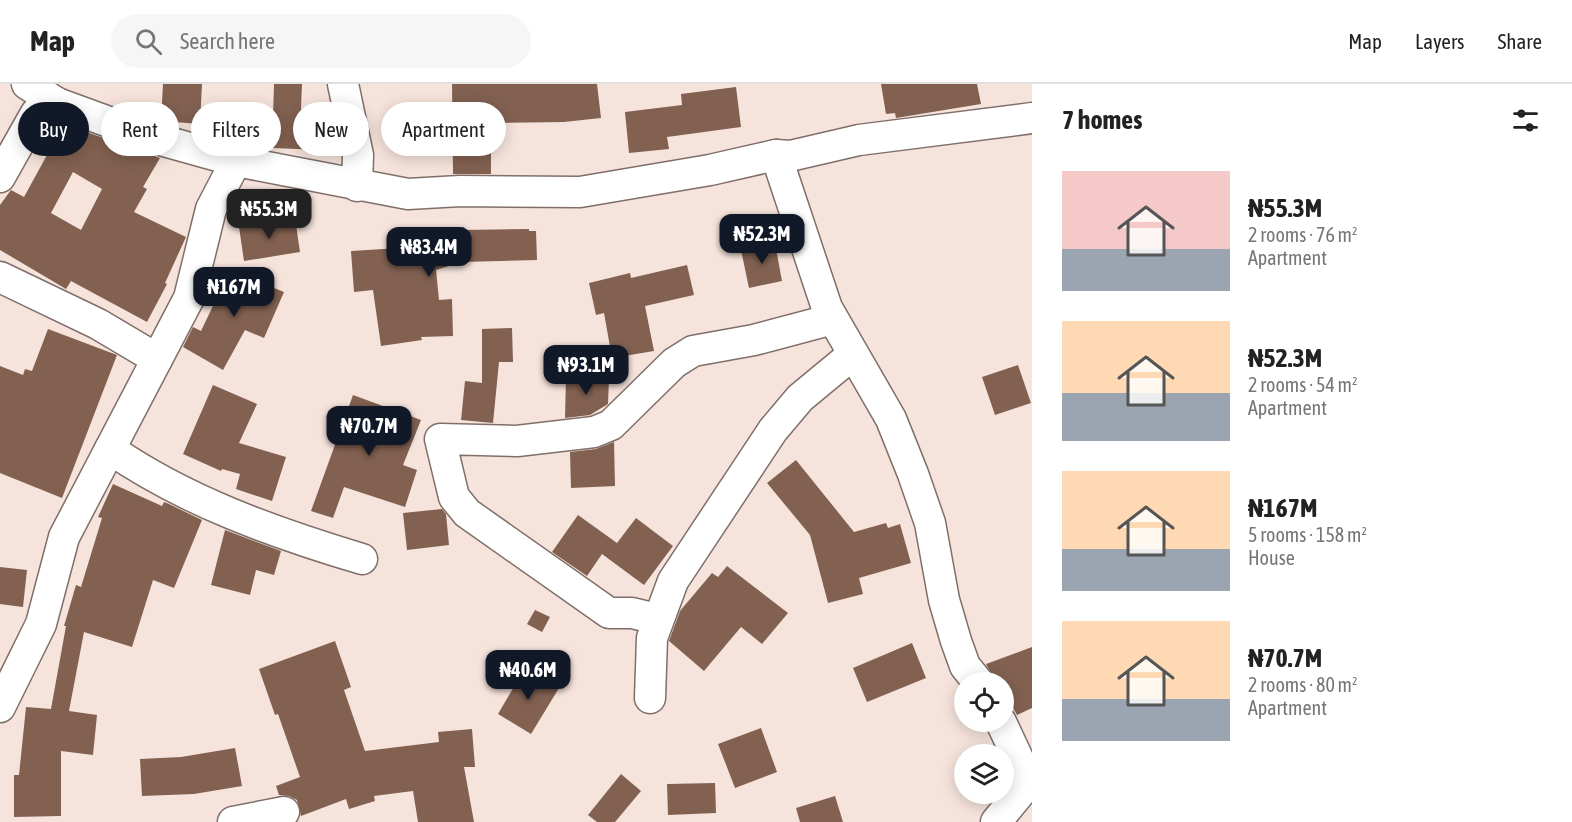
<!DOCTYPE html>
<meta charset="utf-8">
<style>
:root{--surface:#fff;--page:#f6f6f6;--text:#222;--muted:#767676;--line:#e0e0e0;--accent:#111827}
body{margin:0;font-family:"Asap Condensed",sans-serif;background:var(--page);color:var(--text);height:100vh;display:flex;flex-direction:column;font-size:22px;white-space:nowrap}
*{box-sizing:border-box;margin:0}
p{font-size:20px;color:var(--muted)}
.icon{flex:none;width:33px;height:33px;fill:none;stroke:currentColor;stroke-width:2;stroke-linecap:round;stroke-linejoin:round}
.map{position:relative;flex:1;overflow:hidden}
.sheet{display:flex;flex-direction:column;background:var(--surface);width:540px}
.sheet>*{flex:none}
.guide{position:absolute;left:18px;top:18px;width:570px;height:54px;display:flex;gap:12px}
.buttons{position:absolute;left:954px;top:588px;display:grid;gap:12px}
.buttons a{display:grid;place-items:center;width:60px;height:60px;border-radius:50%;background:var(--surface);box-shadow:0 3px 15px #0003;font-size:30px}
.price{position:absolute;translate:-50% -51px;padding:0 14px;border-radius:12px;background:var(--accent);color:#fff;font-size:20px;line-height:39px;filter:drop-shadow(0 2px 3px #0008)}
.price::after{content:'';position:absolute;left:50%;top:36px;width:18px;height:14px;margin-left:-9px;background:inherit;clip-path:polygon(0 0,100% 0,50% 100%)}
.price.active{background:#222;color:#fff}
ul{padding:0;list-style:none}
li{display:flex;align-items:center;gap:18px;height:150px;padding:0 30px}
li span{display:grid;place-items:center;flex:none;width:168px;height:120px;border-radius:0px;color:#555}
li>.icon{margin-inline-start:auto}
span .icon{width:72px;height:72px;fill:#fffc;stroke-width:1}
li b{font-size:26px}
h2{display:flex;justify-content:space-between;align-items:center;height:72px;padding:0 30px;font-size:26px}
.tag{padding:0 21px;border-radius:27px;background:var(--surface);box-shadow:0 3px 15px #0003;font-size:21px;line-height:54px}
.tag.active{background:var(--accent);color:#fff}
header{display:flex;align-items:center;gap:36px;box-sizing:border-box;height:84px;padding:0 30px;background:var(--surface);border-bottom:2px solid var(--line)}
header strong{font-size:28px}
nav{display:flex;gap:33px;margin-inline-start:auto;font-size:21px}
.search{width:420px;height:54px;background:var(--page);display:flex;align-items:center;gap:15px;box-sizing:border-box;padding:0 21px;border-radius:33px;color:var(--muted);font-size:22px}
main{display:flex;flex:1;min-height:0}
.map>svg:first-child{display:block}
.building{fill:#826151;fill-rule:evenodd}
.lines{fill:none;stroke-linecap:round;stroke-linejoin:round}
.minor-casing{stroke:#7f6f68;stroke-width:33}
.minor{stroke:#fff;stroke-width:30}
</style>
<header>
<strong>Map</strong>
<div class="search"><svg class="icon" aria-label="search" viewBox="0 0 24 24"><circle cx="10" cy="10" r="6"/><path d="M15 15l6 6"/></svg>Search here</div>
<nav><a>Map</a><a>Layers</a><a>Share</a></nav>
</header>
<main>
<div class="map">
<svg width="1032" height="738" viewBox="0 0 1032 738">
<rect width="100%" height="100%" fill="#f6e4dc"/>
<g class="building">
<path d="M163 0H202L200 40 161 37Z"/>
<path d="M274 0H302L301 25H323L321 66 272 64Z"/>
<path d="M452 0H597L601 34 564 38 491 39V90H453Z"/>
<path d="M881 0H977L981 20 896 34 895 29 886 30Z"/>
<path d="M736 3 741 43 667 53 669 65 629 69 625 28 682 21 681 10Z"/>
<path d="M58 38 160 74 143 103 147 105 134 128 186 153 165 199 167 200 147 238 71 197 66 205 0 166V121L11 106 24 113 59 49 49 45ZM73 88 102 105 81 146 51 129Z"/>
<path d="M295 134 300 168 244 177 239 143Z"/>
<path d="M464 143 465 146 529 145V147H536L537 176 462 178 436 186 439 216 452 215 453 252 421 253 422 256 381 262 373 206 354 208 351 167 432 162V152Z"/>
<path d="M775 159 782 197 749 204 741 166Z"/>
<path d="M687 181 694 211 645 222 654 267 612 274 604 229 596 231 589 199 630 189 631 194Z"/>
<path d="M230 186 284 208 264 254 245 246 223 286 183 263 193 243 201 247Z"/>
<path d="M512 244 513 278H499L493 339 461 336 465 297 482 299V245Z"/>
<path d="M48 245 117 271 62 414 0 389V282L23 291 25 285 32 287Z"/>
<path d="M1018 281 1031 319 995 331 982 293Z"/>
<path d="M566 293 609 294 608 320 590 331 565 334Z"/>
<path d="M213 301 257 320 239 359 286 373 272 417 236 405 240 390 222 385 221 387 183 370Z"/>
<path d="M353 311 421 336 403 381 417 386 405 423 344 403 333 434 311 427Z"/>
<path d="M614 358 615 402 571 404 570 368 596 365Z"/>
<path d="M796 376 854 448 886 439 888 444 900 440 911 479 859 494 863 510 828 519 810 451 767 399Z"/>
<path d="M113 400 162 422 164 418 169 420 202 436 174 504 153 496 132 563 84 548 69 627 97 631 93 671 61 667V732L14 733V691H19L26 623 51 625 66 542H64L76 501 81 503 102 434 98 433Z"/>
<path d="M442 425 446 430 449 461 407 466 403 429Z"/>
<path d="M578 431 617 459 636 434 673 462 644 501 602 470 587 492 552 468Z"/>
<path d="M225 446 281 467 274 491 256 486 250 511 211 501Z"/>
<path d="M727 482 788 529 762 560 741 543 704 587 669 557 680 527 712 489 718 493Z"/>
<path d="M0 483 27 486 23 523 0 520Z"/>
<path d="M535 526 550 533 542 548 527 540Z"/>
<path d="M335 557 351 603 344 606 365 667 439 658 438 648 472 645 475 683H464L474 738H418L413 707 374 712 375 717 349 725 346 715 301 732 297 716 289 712 279 711 276 702 300 693 278 630 275 631 259 585Z"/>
<path d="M912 559 926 594 867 618 853 584Z"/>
<path d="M1032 563V624L1017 631 1004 608V598H995L986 580Z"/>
<path d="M525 584 559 604 531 650 498 630Z"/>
<path d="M761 644 777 688 735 704 718 660Z"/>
<path d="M235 664 242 702 194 710 142 712 140 675 181 673Z"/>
<path d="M621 690 641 707 615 738H597L588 731Z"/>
<path d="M715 699 716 729 668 731 667 700Z"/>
<path d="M835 712 843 738H800L796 724Z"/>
</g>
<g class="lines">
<g class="minor-casing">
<g id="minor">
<path d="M27 0 57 19 150 53 236 77 408 110 460 107 580 108 710 86 776 71 790 72 859 56 1032 34"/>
<path d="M343 0 358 71 357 102"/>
<path d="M776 71 827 224 891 335 913 390 930 439 944 516 956 557 965 582 978 598"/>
<path d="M0 93 36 29 57 19"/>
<path d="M0 193 98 240 157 275"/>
<path d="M110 365C185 417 275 449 362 475"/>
<path d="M657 535 632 529H609L467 429 454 413 440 355 517 357 594 348 611 341 674 279 693 267 754 256 833 235"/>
<path d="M650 614 652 554 673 497 773 346 800 314 852 271"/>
<path d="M0 623 41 540 64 453 189 214 211 125 236 77"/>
<path d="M1001 638 1029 698"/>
<path d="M233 738 284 728"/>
<path d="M996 738 1032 694"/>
</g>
</g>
<use href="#minor" class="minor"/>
</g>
</svg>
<div class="buttons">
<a><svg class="icon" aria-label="locate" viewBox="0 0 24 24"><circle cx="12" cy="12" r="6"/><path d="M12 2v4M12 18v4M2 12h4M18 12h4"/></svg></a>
<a><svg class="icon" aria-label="layers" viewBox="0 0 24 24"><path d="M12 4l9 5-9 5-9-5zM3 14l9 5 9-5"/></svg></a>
</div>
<b class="price active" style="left:269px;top:156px">₦55.3M</b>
<b class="price" style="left:762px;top:181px">₦52.3M</b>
<b class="price" style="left:429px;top:194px">₦83.4M</b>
<b class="price" style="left:234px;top:234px">₦167M</b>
<b class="price" style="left:586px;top:312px">₦93.1M</b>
<b class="price" style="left:369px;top:373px">₦70.7M</b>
<b class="price" style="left:528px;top:617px">₦40.6M</b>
<div class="guide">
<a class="tag active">Buy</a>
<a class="tag">Rent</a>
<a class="tag">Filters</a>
<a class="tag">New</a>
<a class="tag">Apartment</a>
</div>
</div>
<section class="sheet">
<h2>7 homes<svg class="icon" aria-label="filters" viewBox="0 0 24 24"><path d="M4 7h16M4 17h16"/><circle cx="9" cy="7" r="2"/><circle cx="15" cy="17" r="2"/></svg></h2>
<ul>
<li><span style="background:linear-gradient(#f6c9c9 65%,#9aa5b1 0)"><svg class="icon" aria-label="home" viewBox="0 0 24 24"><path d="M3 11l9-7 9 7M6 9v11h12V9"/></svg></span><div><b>₦55.3M</b><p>2 rooms · 76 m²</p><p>Apartment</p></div></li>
<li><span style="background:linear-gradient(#ffd9b3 60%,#9aa5b1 0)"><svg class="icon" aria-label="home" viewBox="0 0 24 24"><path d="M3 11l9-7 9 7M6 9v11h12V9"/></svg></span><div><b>₦52.3M</b><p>2 rooms · 54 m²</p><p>Apartment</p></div></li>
<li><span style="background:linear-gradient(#ffd9b3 65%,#9aa5b1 0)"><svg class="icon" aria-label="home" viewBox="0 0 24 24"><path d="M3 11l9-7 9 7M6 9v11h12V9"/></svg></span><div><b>₦167M</b><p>5 rooms · 158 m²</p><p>House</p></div></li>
<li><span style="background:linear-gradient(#ffd9b3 65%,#9aa5b1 0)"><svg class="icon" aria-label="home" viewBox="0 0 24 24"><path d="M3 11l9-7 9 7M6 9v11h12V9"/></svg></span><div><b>₦70.7M</b><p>2 rooms · 80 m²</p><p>Apartment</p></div></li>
</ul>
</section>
</main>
